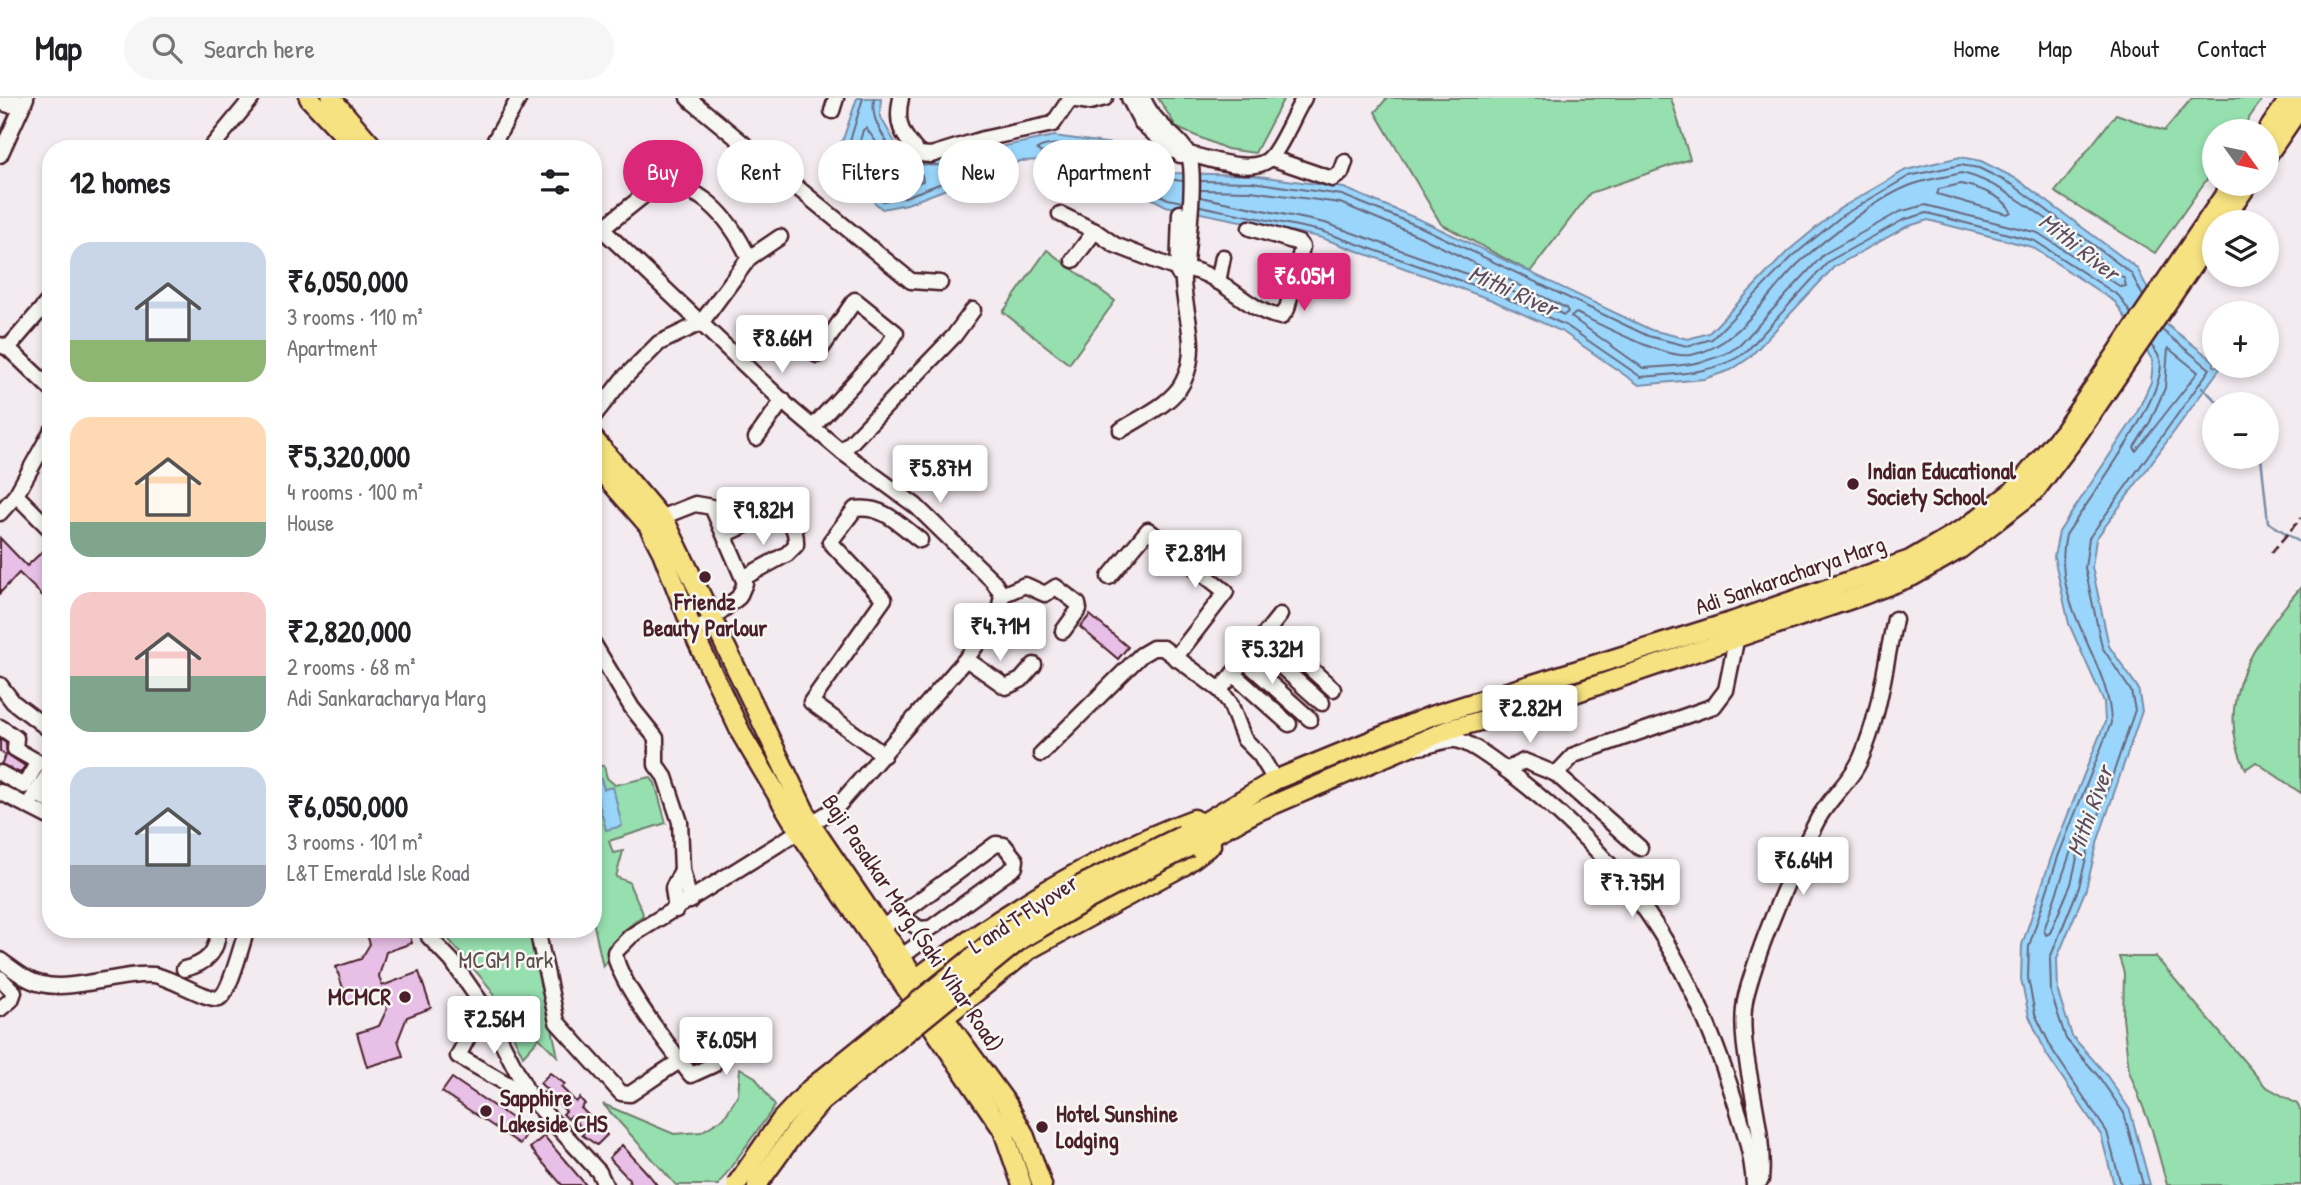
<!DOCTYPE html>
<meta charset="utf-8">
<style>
:root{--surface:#fff;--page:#f6f6f6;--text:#202124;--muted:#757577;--line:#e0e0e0;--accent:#db2777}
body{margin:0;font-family:"Patrick Hand",sans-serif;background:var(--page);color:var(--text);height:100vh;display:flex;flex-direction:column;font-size:26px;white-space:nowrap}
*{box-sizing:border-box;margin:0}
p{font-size:23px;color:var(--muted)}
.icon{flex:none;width:38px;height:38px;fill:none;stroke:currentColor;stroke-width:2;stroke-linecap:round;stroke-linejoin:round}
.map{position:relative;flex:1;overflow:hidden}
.panel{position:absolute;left:42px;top:42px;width:560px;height:798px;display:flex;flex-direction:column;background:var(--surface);border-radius:28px;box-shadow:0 4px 10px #0003}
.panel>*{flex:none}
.hud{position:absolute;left:623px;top:42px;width:665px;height:63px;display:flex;gap:14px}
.needle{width:46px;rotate:123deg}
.tools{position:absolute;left:2202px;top:21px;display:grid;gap:14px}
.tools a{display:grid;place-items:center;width:77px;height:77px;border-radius:50%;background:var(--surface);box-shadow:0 4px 10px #0003;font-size:35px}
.price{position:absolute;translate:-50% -60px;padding:0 16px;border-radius:7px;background:#fff;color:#222;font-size:23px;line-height:46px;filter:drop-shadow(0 2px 4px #0008)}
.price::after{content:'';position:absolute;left:50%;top:42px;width:21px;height:16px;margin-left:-10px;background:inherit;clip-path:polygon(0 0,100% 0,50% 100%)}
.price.on{background:var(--accent);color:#fff}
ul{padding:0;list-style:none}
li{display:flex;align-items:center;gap:21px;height:175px;padding:0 28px}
li span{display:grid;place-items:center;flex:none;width:196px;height:140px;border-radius:21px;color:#555}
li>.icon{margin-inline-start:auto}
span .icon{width:84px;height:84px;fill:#fffc;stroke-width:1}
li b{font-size:30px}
h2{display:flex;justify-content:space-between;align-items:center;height:84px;padding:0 28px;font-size:30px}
.pill{padding:0 24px;border-radius:32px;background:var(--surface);box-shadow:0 4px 10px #0003;font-size:24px;line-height:63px}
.pill.on{background:var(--accent);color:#fff}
header{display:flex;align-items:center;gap:42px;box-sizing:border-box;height:98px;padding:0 35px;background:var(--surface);border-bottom:2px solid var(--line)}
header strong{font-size:33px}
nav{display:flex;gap:38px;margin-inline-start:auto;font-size:24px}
.search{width:490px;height:63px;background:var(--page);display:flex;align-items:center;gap:18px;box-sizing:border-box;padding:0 24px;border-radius:38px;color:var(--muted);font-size:26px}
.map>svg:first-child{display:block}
.green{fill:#96dfaf;stroke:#707f6d;stroke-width:2}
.water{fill:#9ad6fb;stroke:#7a8da8;stroke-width:2}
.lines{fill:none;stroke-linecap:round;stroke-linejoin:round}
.shore{stroke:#6a687e;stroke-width:2}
.stream{stroke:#7a8da8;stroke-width:2.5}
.building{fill:#e8bfe6;stroke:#4a1f2b;stroke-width:2}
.minor-casing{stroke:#4a1f2b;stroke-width:19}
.major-casing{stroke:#4a1f2b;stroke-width:23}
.minor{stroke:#f6f6f2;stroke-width:14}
.major{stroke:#f7e281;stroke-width:18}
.rail{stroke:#4a1f2b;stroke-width:2.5;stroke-dasharray:10 5;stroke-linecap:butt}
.major-bridge-casing{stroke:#4a1f2b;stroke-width:23;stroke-linecap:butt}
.major-bridge{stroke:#f7e281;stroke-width:18}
.poi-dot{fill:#4a1f2b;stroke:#f6f6f2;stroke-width:2.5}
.labels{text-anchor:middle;stroke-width:5;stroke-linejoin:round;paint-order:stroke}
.poi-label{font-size:23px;font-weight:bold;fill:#4a1f2b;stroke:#f6f6f2;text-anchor:start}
.street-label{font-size:23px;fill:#4a1f2b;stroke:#f6f6f2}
.park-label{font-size:23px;fill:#5d4f4c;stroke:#f6f6f2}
.water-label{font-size:24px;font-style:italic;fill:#5e4d5f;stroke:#f6f6f2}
</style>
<header>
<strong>Map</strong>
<div class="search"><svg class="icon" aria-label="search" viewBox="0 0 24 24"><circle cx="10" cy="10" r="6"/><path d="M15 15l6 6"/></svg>Search here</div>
<nav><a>Home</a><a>Map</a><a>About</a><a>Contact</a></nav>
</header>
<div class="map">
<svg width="2301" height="1087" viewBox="0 0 2301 1087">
<rect width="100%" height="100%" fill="#f3ebf0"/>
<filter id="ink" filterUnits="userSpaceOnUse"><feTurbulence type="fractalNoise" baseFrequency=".0143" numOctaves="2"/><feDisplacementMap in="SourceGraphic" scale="14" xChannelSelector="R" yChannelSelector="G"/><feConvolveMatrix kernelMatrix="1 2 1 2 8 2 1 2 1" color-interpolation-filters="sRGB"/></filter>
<g filter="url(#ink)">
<g class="green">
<path d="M1158 0H1284L1255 55 1227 51 1177 30Z"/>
<path d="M1387 0H1671L1690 61 1590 95 1530 174 1441 126 1375 14Z"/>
<path d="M2192 0H2263L2240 33H2214V71L2155 155 2055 94 2116 16 2164 33Z"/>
<path d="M1047 152 1115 203 1069 266 1003 214Z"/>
<path d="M2301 489V695L2256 664 2246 671C2210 603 2258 540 2301 489Z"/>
<path d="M593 668H604L607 680 615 687 650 679 655 685 666 725 609 743 613 755 623 753 616 779 629 784C632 797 641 805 643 817L623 834 603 869 593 823Z"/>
<path d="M440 831H531L558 959 539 940 523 958 490 890Z"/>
<path d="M2119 859H2156L2265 988 2297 1006 2301 1013V1087H2167L2152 1032 2129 973 2123 920 2124 875Z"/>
<path d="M740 970 755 979 775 1008 718 1087H676L603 1006 674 1036 701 1034 724 1020 738 997Z"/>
</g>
<g class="water">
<path d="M857 0H881L880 18 897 48 920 61 957 58 1054 38 1120 47 1172 75 1252 77 1344 90 1425 124 1651 232 1688 241 1709 235 1788 153 1839 111 1906 72 1960 59 1981 63 2017 81 2137 170 2166 226 2214 263V268L2221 269 2096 441 2092 469 2109 548 2138 590 2142 613 2098 742 2086 791 2057 860 2058 894 2072 938 2105 975 2130 1012 2150 1087H2114L2101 1037 2047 957 2029 918 2021 881 2022 847 2053 754 2105 624 2104 604 2069 526 2054 459 2059 434 2136 317 2151 284 2153 263 2115 204 2032 149 1928 122 1906 129 1834 169 1749 260 1731 272 1704 281 1639 287 1563 234 1492 202 1319 139 1166 108 1086 66 1068 61 1020 63 907 106 882 111 834 68Z"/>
<path d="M601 681 604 691 613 689 622 728 606 732 593 684Z"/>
</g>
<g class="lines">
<g class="shore">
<path d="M863 0 843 66 883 103 905 99 1003 62 999 57C960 65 909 82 885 41 876 26 872 18 874 0"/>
<path d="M866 30 888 60 922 77 923 83 887 93 854 65 863 32Z"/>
<path d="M1961 75C2008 84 2083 150 2124 180L2126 188 2121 189 2038 135 1925 107 1899 114 1824 156 1739 248C1711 267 1677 268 1643 270L1571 219 1576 215C1602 227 1664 261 1691 257 1738 249 1767 195 1799 165 1825 141 1881 97 1914 86 1929 81 1946 79 1961 75Z"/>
<path d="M1200 83 1252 84 1342 97 1423 130 1648 238 1687 248 1712 241 1793 158 1843 117 1909 78 1960 67 1979 70 2013 87 2131 175 2143 198"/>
<path d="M1961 86C1977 89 2006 99 2011 114L2007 116 1937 96 1939 91Z"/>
<path d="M1200 99 1325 125 1498 187 1564 217 1568 214 1566 210 1419 138 1340 105 1251 93 1200 92"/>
<path d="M1182 104 1168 101 1069 52 1041 55 1037 51C1050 42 1100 48 1118 53 1141 60 1157 82 1183 83"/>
<path d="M1200 108 1321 133 1495 195 1567 228 1641 279C1678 276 1713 276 1745 255L1829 163 1903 122 1927 115 2035 143 2119 198 2131 216"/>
<path d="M2168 250 2198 274 2136 353 2134 349 2150 324 2165 290Z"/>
<path d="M2079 740 2081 743 2071 786 2050 835 2046 837 2044 832 2075 741Z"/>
<path d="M2121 1087 2107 1034 2053 953 2035 916 2028 880 2029 848 2059 756 2111 625C2110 560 2049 507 2066 437 2086 405 2170 294 2160 261 2158 256 2154 251 2151 247"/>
<path d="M2143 1087 2124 1015 2099 979 2066 941 2051 895 2050 860 2079 789 2091 740 2135 612 2131 593 2102 549 2085 470 2089 440 2210 271 2162 232"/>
</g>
<g class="stream">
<path d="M2202 289 2219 306"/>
<path d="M2261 359 2268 424 2301 445"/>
</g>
</g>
<g class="building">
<path d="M0 440 27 468 43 453 51 461V506L19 475 0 495Z"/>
<path d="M1090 517 1128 549 1118 561 1080 529Z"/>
<path d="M0 641 6 645 7 656 25 668 20 675 1 666 6 657 0 653Z"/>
<path d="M365 831H408L412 845 386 854 379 878 382 888 419 874 431 910 407 919 398 942 403 958 367 969 357 935 379 928 387 911 381 893 348 905 336 869 361 861 370 846Z"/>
<path d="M550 975 565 986 561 989 576 1004 580 1000 585 1006 581 1010 595 1024 598 1021 603 1026 599 1030 607 1037 597 1047 582 1037 585 1034 571 1018 568 1021 563 1016 566 1013 551 998 549 1000 543 995 547 992 540 985Z"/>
<path d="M452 980 529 1032 520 1046 442 994Z"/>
<path d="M544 1038 586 1087H562L530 1050Z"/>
<path d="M622 1047 649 1077 657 1087H630L629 1081 609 1060Z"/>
</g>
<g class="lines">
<g class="minor-casing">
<g id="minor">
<path d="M688 0 911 183 940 185"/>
<path d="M901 0C895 26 902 37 919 56L931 57 983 41 1053 26 1070 1 1090 4 1105 0"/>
<path d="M1129 0 1142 25 1173 53"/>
<path d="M0 4 9 7 13 0"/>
<path d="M832 13 836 0"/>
<path d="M210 51 252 0"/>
<path d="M490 51 519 0"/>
<path d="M0 57 26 0"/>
<path d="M1180 57 1188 56C1209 60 1256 79 1272 58 1285 41 1293 18 1304 0"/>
<path d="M1271 60 1332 81 1341 75 1345 64"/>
<path d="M1060 116 1095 133 1115 147 1177 171C1217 167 1243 213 1281 219L1287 211 1302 149 1299 145 1250 130"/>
<path d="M601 130 791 311 842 354 916 408 993 483 1002 497"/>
<path d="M593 138 648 94C695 73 732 124 749 160L701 225 659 245 622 282 593 319"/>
<path d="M749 160 780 139"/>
<path d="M1073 162 1095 133"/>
<path d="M1178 175 1180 115"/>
<path d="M1218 184 1223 159"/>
<path d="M0 247 8 250 51 291"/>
<path d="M8 250 51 200"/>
<path d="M813 329 887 249 896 235 855 202 817 257"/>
<path d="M1121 332C1141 319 1172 306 1183 284 1200 250 1185 219 1183 184 1182 178 1186 171 1186 164 1188 142 1196 76 1189 58 1181 39 1154 28 1143 0"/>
<path d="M51 334 16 397 51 432"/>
<path d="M756 340 783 302"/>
<path d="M842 354 954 238 973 212"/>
<path d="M0 415 16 397"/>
<path d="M716 416 738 418 765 408 770 411 767 417 725 437"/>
<path d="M662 419 695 406 712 409 745 485 739 499 694 535"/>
<path d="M1109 479 1148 432 1226 494 1175 560"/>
<path d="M743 480 787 456 796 447C797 430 787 414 770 413"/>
<path d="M1002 497 1025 487 1045 496 1056 489 1078 506 1079 511 1063 533"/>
<path d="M1268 532 1333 591"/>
<path d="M593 545 632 610 656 640V667L665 679 680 724 682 772 690 803"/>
<path d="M1256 546 1322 605"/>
<path d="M966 561 1006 589 1021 582 1034 567"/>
<path d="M1244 562 1310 621"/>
<path d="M1233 576 1289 626"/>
<path d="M0 587 13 604 51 633"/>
<path d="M1220 592 1280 517"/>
<path d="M0 629 16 640 15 651 38 664 24 688 0 675"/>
<path d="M1414 649C1428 650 1442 641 1455 642 1471 643 1505 671 1518 681 1627 766 1685 854 1729 985 1740 1019 1752 1051 1754 1087"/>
<path d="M1041 656 1141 557 1153 550H1163L1220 592 1230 605 1244 641 1260 657 1275 682"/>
<path d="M884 657 811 604 884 501 830 444 855 411C883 407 899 426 920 442"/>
<path d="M1506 672 1524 663 1556 676"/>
<path d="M0 694 51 720"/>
<path d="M35 695 51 704"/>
<path d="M28 707 51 672"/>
<path d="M1640 750 1556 676 1574 657 1714 608 1726 592 1738 533"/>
<path d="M676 812 673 790 682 772"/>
<path d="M882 830 996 746 1004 747 1016 762 1015 769 931 830 920 831 899 817"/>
<path d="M537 831 557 924 621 995 630 996C654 980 678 963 703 949L714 961 713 967 691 977C673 953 615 881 615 854L631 838 836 710 966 561 998 518 1002 497"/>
<path d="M429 839 452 863 484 909 530 999 599 1074 605 1087"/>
<path d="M901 859 920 845 925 831"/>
<path d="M0 862C13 871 26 883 42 886 72 894 122 874 154 877 170 879 210 904 219 900 230 895 242 845 247 831"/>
<path d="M184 871C206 866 218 855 218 831"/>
<path d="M0 880 14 894 11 902 0 911"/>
<path d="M484 909 458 958 530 999"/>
<path d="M1761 1082C1767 1023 1734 950 1746 898 1760 844 1792 770 1818 721 1830 699 1852 682 1861 660 1880 617 1885 566 1895 521"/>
</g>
</g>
<g class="major-casing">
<g id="major">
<path d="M309 0 357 51"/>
<path d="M331 0 375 51"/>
<path d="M2266 35 2290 0"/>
<path d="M2266 59 2301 8"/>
<path d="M2222 124 2248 86"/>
<path d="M593 340 667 427 812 728 916 881 1007 1006 1024 1036 1042 1087"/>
<path d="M593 364 648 427 662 454 697 543 743 639 800 735 1003 1032 1022 1087"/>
<path d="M1183 737 1275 682 1431 618 1734 523 1910 462 1968 428 2013 393 2064 333 2232 86"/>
<path d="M1189 749 1256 714 1450 631 1539 607 1863 497 1913 478 1960 451 2034 394 2077 337 2214 136"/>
<path d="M908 887C995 820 1091 759 1194 721"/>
<path d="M936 926 1030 851 1183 768 1211 747"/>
</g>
</g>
<use href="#minor" class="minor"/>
<use href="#major" class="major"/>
<path class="rail" d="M2271 455 2301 420"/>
<g class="major-bridge-casing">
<g id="major-bridge">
<path d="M736 1087 781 1022 810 991 998 839 1083 786 1183 737"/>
<path d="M757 1087 796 1033 821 1004 1021 841 1091 800 1189 749"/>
</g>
</g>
<use href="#major-bridge" class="major-bridge"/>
</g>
</g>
<g class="poi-dot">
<circle cx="1853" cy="386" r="7"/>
<circle cx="705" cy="479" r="7"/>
<circle cx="405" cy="899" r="7"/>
<circle cx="486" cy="1013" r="7"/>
<circle cx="1042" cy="1029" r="7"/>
</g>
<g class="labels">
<g class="poi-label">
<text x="1867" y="381">Indian Educational<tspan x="1867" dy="26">Society School</tspan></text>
<text x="705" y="512" text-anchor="middle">Friendz<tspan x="705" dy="26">Beauty Parlour</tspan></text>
<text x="391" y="907" text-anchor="end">MCMCR</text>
<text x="500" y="1008">Sapphire<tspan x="500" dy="26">Lakeside CHS</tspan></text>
<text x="1056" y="1024">Hotel Sunshine<tspan x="1056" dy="26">Lodging</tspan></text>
</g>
<g class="street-label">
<text transform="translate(1790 477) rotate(-19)" y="8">Adi Sankaracharya Marg</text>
<text transform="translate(1023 816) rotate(-33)" y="8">L and T Flyover</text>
<text transform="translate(913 825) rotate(56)" y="8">Baji Pasalkar Marg (Saki Vihar Road)</text>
</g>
<g class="park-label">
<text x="506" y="870">MCGM Park</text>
</g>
<g class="water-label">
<text transform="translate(2079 149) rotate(38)" y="8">Mithi River</text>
<text transform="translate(1513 193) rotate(24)" y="8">Mithi River</text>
<text transform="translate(2090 713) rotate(-70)" y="8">Mithi River</text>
</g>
</g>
</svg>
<div class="tools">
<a><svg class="needle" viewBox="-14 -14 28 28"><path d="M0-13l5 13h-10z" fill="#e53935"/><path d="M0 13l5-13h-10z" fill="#757577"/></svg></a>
<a><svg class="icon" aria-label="layers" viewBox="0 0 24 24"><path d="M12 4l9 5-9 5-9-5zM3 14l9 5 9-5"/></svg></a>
<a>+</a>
<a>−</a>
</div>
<b class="price on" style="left:1304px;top:215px">₹6.05M</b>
<b class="price" style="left:782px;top:277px">₹8.66M</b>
<b class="price" style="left:940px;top:407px">₹5.87M</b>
<b class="price" style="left:763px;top:449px">₹9.82M</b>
<b class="price" style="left:1195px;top:492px">₹2.81M</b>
<b class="price" style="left:1000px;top:565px">₹4.71M</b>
<b class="price" style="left:1272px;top:588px">₹5.32M</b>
<b class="price" style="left:1530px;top:647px">₹2.82M</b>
<b class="price" style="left:1803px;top:799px">₹6.64M</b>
<b class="price" style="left:1632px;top:821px">₹7.75M</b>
<b class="price" style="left:494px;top:958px">₹2.56M</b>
<b class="price" style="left:726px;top:979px">₹6.05M</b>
<div class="hud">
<a class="pill on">Buy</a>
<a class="pill">Rent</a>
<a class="pill">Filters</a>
<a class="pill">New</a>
<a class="pill">Apartment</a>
</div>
<section class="panel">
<h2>12 homes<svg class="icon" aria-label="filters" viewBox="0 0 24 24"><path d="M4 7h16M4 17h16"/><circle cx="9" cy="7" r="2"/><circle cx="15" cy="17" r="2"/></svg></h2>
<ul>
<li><span style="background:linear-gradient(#c9d6e8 70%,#8fb573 0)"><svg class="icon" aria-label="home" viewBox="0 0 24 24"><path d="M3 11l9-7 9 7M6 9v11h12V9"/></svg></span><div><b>₹6,050,000</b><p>3 rooms · 110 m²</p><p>Apartment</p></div></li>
<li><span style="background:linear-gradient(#ffd9b3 75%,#7fa58c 0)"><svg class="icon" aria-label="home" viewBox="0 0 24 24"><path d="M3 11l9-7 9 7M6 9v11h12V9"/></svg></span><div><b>₹5,320,000</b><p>4 rooms · 100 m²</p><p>House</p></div></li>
<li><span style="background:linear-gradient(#f6c9c9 60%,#7fa58c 0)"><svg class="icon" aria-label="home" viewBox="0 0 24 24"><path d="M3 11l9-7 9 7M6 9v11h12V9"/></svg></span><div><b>₹2,820,000</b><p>2 rooms · 68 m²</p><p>Adi Sankaracharya Marg</p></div></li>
<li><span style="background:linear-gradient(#c9d6e8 70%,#9aa5b1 0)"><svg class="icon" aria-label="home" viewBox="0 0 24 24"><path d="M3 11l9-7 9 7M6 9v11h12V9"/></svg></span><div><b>₹6,050,000</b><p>3 rooms · 101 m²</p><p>L&amp;T Emerald Isle Road</p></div></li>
</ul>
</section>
</div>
